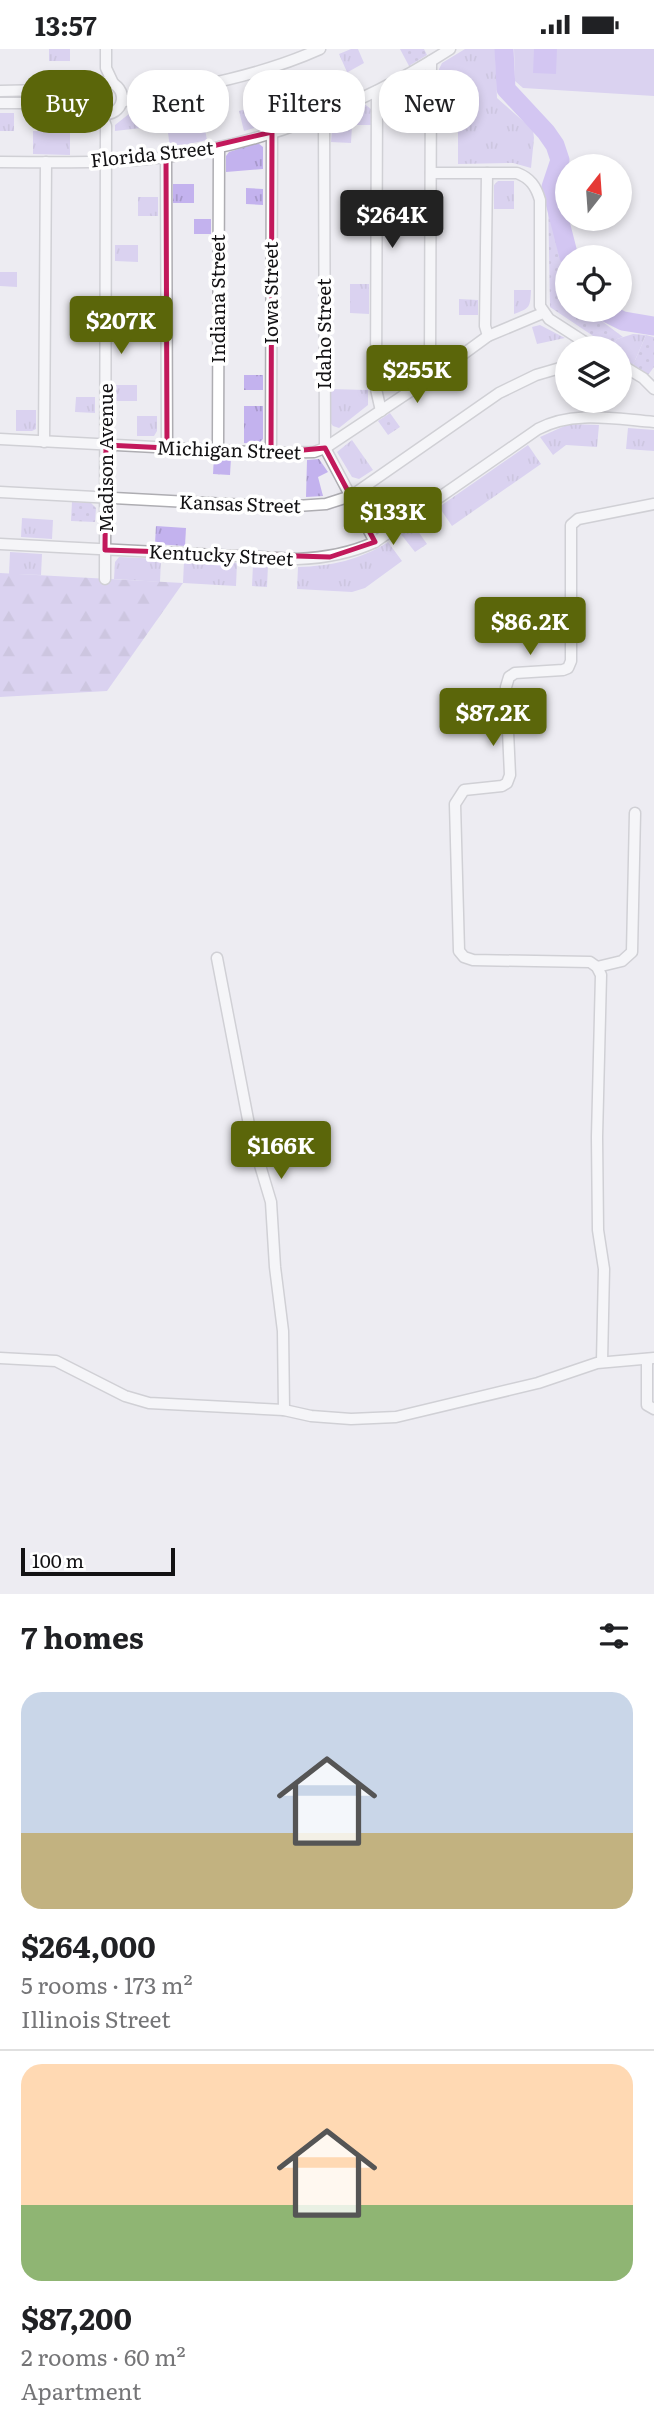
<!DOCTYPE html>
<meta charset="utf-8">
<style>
:root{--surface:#fff;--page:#f2f2f2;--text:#202124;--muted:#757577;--line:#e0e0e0;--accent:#5b660a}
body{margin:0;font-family:Literata,serif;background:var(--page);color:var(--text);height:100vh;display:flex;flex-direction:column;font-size:26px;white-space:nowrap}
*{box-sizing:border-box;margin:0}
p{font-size:23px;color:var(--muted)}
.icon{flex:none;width:38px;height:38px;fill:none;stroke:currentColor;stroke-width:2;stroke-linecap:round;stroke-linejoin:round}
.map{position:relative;height:1545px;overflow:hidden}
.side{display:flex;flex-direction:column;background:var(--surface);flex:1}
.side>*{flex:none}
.banner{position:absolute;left:21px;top:21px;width:612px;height:63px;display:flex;gap:14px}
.needle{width:46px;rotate:17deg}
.fabs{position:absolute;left:555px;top:105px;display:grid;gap:14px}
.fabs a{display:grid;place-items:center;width:77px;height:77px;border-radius:50%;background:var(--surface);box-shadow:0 4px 10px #0003;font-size:35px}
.scale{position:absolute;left:21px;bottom:18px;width:154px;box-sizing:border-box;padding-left:7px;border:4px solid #131214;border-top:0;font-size:19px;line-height:24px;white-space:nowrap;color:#131214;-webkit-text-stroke:5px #fff;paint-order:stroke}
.price{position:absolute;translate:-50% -60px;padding:0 16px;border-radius:7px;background:var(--accent);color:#fff;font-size:23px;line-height:46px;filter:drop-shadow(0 2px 4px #0008)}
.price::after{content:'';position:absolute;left:50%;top:42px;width:21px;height:16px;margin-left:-10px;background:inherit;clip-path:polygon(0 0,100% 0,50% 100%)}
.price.selected{background:#222;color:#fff}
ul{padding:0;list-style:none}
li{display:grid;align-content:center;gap:14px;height:371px;padding:0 21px}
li+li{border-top:2px solid var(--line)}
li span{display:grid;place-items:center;height:217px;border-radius:21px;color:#555}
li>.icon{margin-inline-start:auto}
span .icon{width:126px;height:126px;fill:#fffc;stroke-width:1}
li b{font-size:30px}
h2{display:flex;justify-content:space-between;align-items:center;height:84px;padding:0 21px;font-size:30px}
.chip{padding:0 24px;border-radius:28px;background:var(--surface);box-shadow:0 4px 10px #0003;font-size:24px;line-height:63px}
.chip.selected{background:var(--accent);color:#fff}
.status{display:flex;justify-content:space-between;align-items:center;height:49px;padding:0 35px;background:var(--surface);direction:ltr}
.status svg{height:19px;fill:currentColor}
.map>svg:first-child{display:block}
.grass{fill:url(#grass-tufts)}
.forest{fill:url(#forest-firs)}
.park{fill:#c3b2ee}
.garden{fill:url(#garden-dots)}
.water{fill:#b498f2}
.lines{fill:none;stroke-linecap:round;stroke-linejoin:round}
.river{stroke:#b498f2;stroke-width:19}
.minor-casing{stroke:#aeadb2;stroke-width:13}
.minor{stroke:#fff;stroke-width:10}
.marked{fill:none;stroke:#c2185b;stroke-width:5;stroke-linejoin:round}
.labels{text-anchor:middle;stroke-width:7;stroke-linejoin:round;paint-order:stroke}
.street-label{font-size:19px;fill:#131214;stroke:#fff}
</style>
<div class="status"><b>13:57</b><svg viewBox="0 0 49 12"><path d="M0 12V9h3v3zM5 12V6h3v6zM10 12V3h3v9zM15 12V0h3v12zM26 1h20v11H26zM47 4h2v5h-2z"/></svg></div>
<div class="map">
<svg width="654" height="1545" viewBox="0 0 654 1545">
<defs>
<pattern id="grass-tufts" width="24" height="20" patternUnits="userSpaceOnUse" patternTransform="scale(1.75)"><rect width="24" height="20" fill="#c3b2ee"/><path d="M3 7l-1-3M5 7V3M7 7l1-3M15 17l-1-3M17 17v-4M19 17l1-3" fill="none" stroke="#a798cb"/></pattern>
<pattern id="forest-firs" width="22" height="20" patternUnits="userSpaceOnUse" patternTransform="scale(1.75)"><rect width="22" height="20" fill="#c3b2ee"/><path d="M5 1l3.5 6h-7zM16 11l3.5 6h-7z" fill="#a798cb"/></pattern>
<pattern id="garden-dots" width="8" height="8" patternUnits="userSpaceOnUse" patternTransform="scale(1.75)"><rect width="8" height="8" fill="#c3b2ee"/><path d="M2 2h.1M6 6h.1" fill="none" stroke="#a798cb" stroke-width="1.8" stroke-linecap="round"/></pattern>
</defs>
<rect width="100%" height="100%" fill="#edecf2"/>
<g class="grass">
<rect x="49" y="0" width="21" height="12"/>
<path d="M351 0H358L364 14 348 23 357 44 340 51 331 30 347 23 339 5Z"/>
<path d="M465 0H495L497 49 533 81 534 89 531 119 513 114 458 115V67L440 66 439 20 442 14Z"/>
<path d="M404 35V68L385 67 387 44Z"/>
<path d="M215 48 220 66 203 70 207 91 170 99 167 76 115 82V76L134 61Z"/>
<path d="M279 50 285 70 244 82 239 62Z"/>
<path d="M363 54 371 60V76H352L351 94 331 93 333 68Z"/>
<rect x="0" y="64" width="14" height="18"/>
<path d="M33 82H70V106L33 105Z"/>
<path d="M258 94 263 98V120L226 123V107L229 103Z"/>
<path d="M498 132H514V160H494V136Z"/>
<rect x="173" y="135" width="21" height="19"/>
<path d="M246 139 263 140V156L246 155Z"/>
<rect x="138" y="148" width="20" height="19"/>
<rect x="194" y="170" width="17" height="15"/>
<path d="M115 196H138V213L115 212Z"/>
<path d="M0 223H17V238L0 237Z"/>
<path d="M350 235H369V265L350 264Z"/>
<path d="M514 241H531C530 259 530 259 514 265Z"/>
<path d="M459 250 478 251V266H459Z"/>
<path d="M540 276 565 289 537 295 532 278Z"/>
<path d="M633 285 646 286 633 316 620 307V299H611L617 290Z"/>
<path d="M382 317H401V335L391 342 385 341 382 335Z"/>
<rect x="244" y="326" width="19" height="15"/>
<rect x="114" y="336" width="23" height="16"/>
<path d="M329 340 368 341V356L339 379 333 377 329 372Z"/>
<path d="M76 348H95V364L75 363Z"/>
<path d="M244 357H263V390L258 395 244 394Z"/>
<path d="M16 361H36V380L32 382H16Z"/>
<path d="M137 367H157V382L154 387H137Z"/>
<path d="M569 375 599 376 597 398 566 396 553 406 540 388Z"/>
<path d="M628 379 654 381V402L626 400Z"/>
<path d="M352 391 373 421 359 430 352 428 337 403Z"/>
<path d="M528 396 541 415 452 477 439 458Z"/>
<path d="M214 407 231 408 230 426 213 425Z"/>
<path d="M319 410 328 423 318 428 323 447 306 448 307 411Z"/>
<path d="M22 469 53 471 52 490 21 488Z"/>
<path d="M413 475 427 495 415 503 400 484Z"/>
<path d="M156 477 186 479 185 497 155 495Z"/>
<path d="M388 493 402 512 365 539 352 543 297 540 298 518C331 517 360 511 388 493Z"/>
<path d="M10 503 42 505 41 526 9 525Z"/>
<path d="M119 508 161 510 160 533 114 530 115 513Z"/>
<path d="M184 512 237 514 236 537 183 534Z"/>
<path d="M253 515 268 516 267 538 252 537Z"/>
</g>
<path class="forest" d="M0 524 183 534 107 642 0 648Z"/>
<path class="park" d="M514 0H654V47L523 39 515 32Z"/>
<g class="garden">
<path d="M400 0H424L427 6 409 17Z"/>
<path d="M548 146 560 207 567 226V261H587L623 288 617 290 611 299 550 258Z"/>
<path d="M646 286 654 288V318L648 326 633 316Z"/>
<path d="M390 364 400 378 388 386 378 372Z"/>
<path d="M72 453 91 454 96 459 95 473 71 472Z"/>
</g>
<path class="water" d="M534 0H557L556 25 533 24Z"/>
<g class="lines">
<g class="river">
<path d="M504 0 506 40 546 83 555 96 560 111 551 138 569 208"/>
<path d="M601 261 623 272 654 277"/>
</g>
<g class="minor-casing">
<g id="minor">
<path d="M106 0V19L113 34"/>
<path d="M431 12 430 313 436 325"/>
<circle cx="106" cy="49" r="16"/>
<path d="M0 42 92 40"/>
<path d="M377 42 376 340 381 362"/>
<path d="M122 53 136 48C199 38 262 26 320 0"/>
<path d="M0 54H74L92 56"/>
<path d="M101 64 106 77 105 530"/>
<path d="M324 66 325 399 375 493"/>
<path d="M166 108 167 399"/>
<path d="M0 113C55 113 111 115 166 108 267 94 365 55 450 0"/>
<path d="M431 124H517C530 129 536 137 540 151V257L549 270 594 299"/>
<path d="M487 124 485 277 488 287"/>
<path d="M620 315 643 329 654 340"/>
<path d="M0 390 271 404 314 403 325 399 436 325 488 287 543 264"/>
<path d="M44 393 46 113"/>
<path d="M218 401 219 98"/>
<path d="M271 404 272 83"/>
<path d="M0 443 282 458 326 455 351 447 499 344 536 326 567 317"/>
<path d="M0 495 297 510C325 509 349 505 375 493L538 380C573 361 615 370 654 373"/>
<path d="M217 909 251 1086 271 1153 275 1218 283 1282 284 1361"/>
<path d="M597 918 622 912 632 903 635 764"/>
<path d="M0 1309 56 1312 125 1347 149 1354 284 1361 311 1367 351 1370 396 1368 538 1334 597 1314 654 1309"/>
<path d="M647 1310V1356L654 1360"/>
<path d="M602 1313 604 1220 598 1181 597 1088 601 926 597 918 590 913 473 911 464 908 459 902 455 755 464 741 502 737 507 734 510 726 506 638 509 628 515 624 563 621 568 619 571 612V476L578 470 654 455"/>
</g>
</g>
<use href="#minor" class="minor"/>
</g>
<path d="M0 0H654V1545H0ZM272 83 271 404 325 399 375 493 330 508 105 501 106 396 167 399 166 108Z" fill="#edecf2" fill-opacity=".55" fill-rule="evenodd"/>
<path class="marked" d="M272 83 271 404 325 399 375 493 330 508 105 501 106 396 167 399 166 108Z"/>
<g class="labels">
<g class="street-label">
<text transform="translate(152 105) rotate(-6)" y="7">Florida Street</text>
<text transform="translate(271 244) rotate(-90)" y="7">Iowa Street</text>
<text transform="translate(218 250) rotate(-90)" y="7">Indiana Street</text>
<text transform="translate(324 285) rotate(-90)" y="7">Idaho Street</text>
<text transform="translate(229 401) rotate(2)" y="7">Michigan Street</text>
<text transform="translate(106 409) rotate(-90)" y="7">Madison Avenue</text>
<text transform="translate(240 455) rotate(2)" y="7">Kansas Street</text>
<text transform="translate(221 506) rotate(3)" y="7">Kentucky Street</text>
</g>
</g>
</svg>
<div class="fabs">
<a><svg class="needle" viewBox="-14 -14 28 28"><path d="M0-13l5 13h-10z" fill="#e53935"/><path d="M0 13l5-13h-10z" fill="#757577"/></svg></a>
<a><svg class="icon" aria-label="locate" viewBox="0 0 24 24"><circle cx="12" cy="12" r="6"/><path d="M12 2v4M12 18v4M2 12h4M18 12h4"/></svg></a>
<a><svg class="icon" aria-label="layers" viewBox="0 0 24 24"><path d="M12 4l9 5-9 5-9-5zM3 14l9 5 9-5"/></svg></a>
</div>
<div class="scale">100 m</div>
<b class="price selected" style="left:392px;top:201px">$264K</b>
<b class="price" style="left:121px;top:307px">$207K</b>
<b class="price" style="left:417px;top:356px">$255K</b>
<b class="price" style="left:393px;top:498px">$133K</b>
<b class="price" style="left:530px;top:608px">$86.2K</b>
<b class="price" style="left:493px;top:699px">$87.2K</b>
<b class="price" style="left:281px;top:1132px">$166K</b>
<div class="banner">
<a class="chip selected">Buy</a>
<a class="chip">Rent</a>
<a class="chip">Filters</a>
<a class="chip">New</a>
</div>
</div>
<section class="side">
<h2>7 homes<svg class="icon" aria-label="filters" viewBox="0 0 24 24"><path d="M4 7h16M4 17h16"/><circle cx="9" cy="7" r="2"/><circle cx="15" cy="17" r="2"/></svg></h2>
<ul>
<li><span style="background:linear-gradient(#c9d6e8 65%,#c2b280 0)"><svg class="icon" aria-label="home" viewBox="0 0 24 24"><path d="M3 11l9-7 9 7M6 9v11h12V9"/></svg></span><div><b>$264,000</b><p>5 rooms · 173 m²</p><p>Illinois Street</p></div></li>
<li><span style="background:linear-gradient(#ffd9b3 65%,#8fb573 0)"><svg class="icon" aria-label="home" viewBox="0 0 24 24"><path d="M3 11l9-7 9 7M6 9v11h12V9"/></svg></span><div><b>$87,200</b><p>2 rooms · 60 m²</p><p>Apartment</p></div></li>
</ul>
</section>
